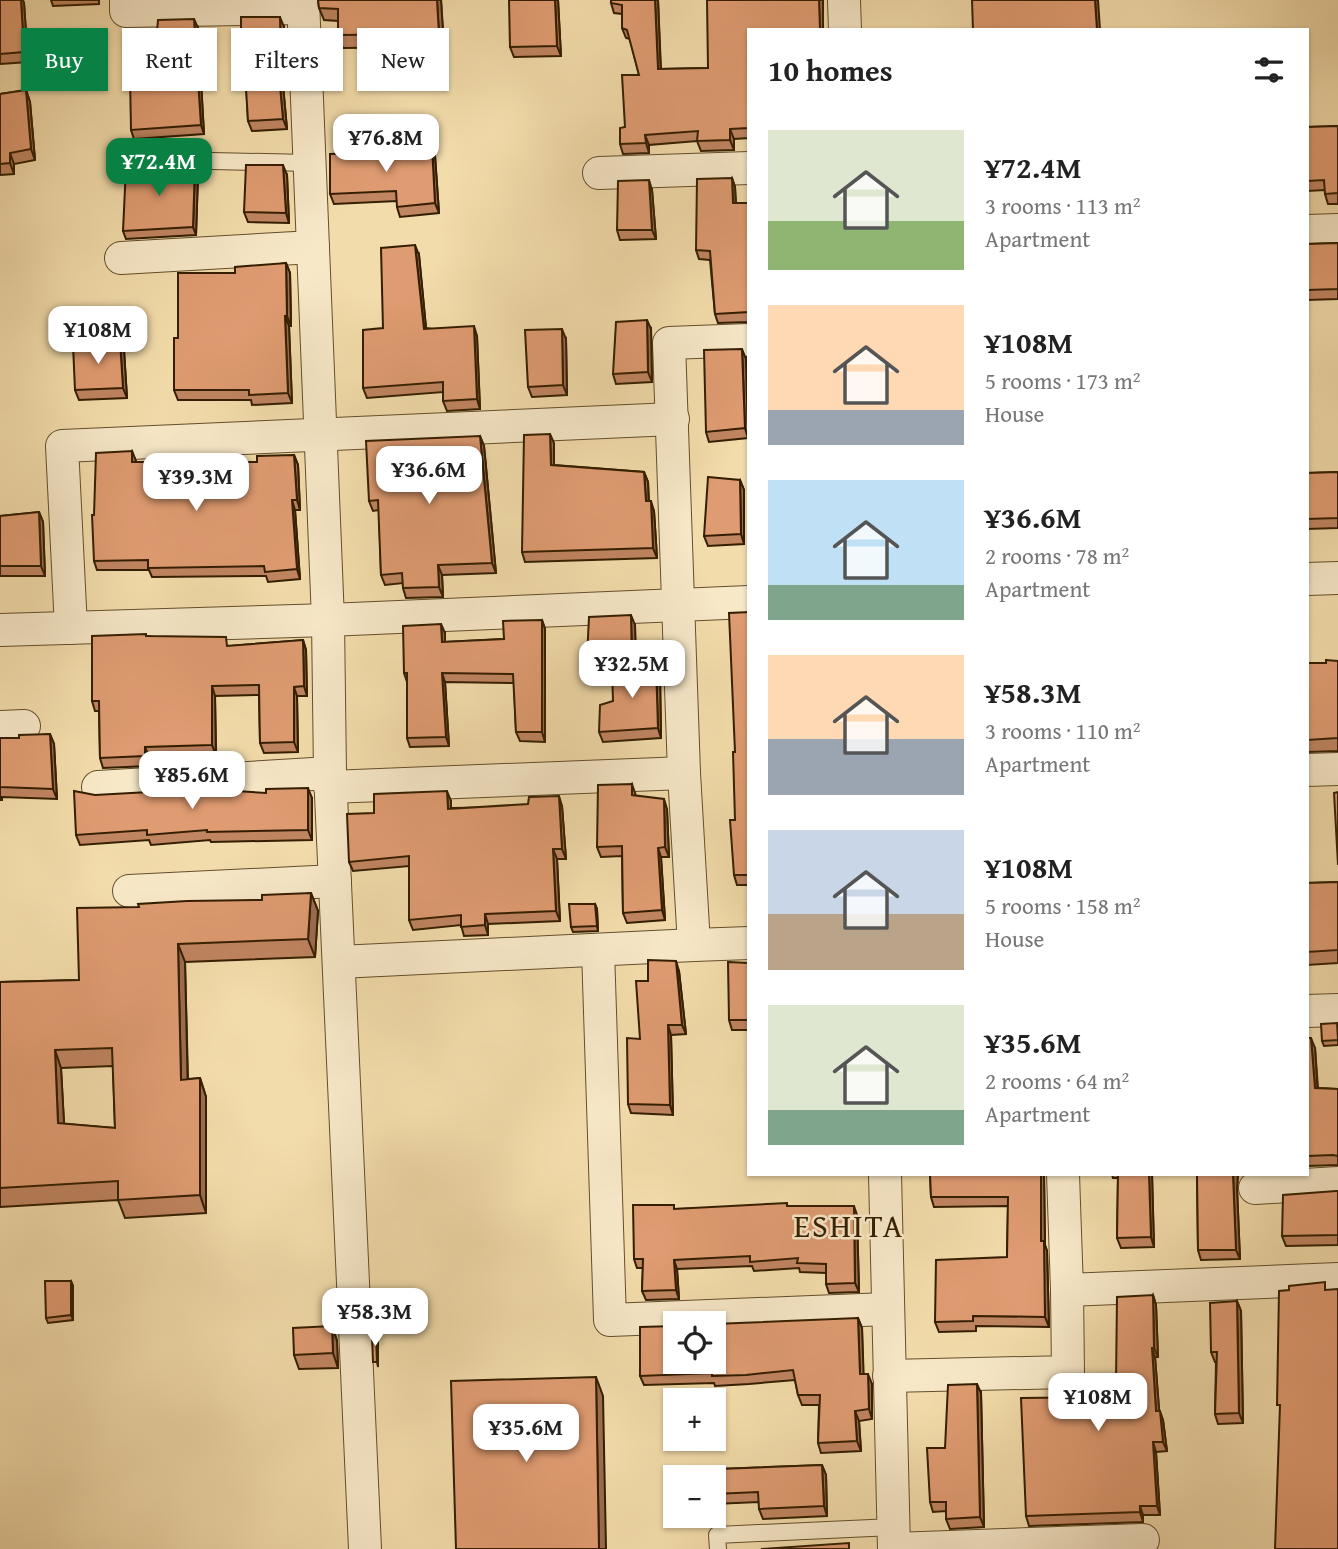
<!DOCTYPE html>
<meta charset="utf-8">
<style>
:root{--surface:#fff;--page:#f2f2f2;--text:#222;--muted:#767676;--accent:#0b8043}
body{margin:0;font-family:"Gentium Book Plus",serif;background:var(--page);color:var(--text);height:100vh;display:flex;flex-direction:column;font-size:26px;white-space:nowrap}
*{box-sizing:border-box;margin:0}
p{font-size:23px;color:var(--muted)}
.icon{flex:none;width:38px;height:38px;fill:none;stroke:currentColor;stroke-width:2;stroke-linecap:round;stroke-linejoin:round}
.map{position:relative;flex:1;overflow:hidden}
.panel{position:absolute;left:747px;top:28px;width:562px;height:1148px;display:flex;flex-direction:column;background:var(--surface);border-radius:0px;box-shadow:0 2px 5px #0004}
.panel>*{flex:none}
.top-card{position:absolute;left:21px;top:28px;width:621px;height:63px;display:flex;gap:14px}
.controls{position:absolute;left:663px;top:1311px;display:grid;gap:14px}
.controls a{display:grid;place-items:center;width:63px;height:63px;border-radius:0px;background:var(--surface);box-shadow:0 2px 5px #0004;font-size:35px}
.price{position:absolute;translate:-50% -60px;padding:0 16px;border-radius:14px;background:#fff;color:#222;font-size:23px;line-height:46px;filter:drop-shadow(0 2px 4px #0008)}
.price::after{content:'';position:absolute;left:50%;top:42px;width:21px;height:16px;margin-left:-10px;background:inherit;clip-path:polygon(0 0,100% 0,50% 100%)}
.price.active{background:var(--accent);color:#fff}
ul{padding:0;list-style:none}
li{display:flex;align-items:center;gap:21px;height:175px;padding:0 21px}
li span{display:grid;place-items:center;flex:none;width:196px;height:140px;border-radius:0px;color:#555}
li>.icon{margin-inline-start:auto}
span .icon{width:84px;height:84px;fill:#fffc;stroke-width:1}
li b{font-size:30px}
h2{display:flex;justify-content:space-between;align-items:center;height:84px;padding:0 21px;font-size:30px}
.pill{padding:0 24px;border-radius:0px;background:var(--surface);box-shadow:0 2px 5px #0004;font-size:24px;line-height:63px}
.pill.active{background:var(--accent);color:#fff}
.map>svg:first-child{display:block}
.lines{fill:none;stroke-linecap:round;stroke-linejoin:round}
.service-casing{stroke:#644e2b;stroke-width:18}
.minor-casing{stroke:#644e2b;stroke-width:34}
.service{stroke:#f7e8c8;stroke-width:16}
.minor{stroke:#f7e8c8;stroke-width:32}
.wall{fill:#c08561;stroke:#341e00;stroke-width:2;fill-rule:evenodd}
.shaded-wall{fill:#9c6c4f;stroke:#341e00;stroke-width:2}
.building{fill:#df9b71;stroke:#341e00;stroke-width:2;fill-rule:evenodd}
.labels{text-anchor:middle;stroke-width:5;stroke-linejoin:round;paint-order:stroke}
.quarter-label{font-size:32px;letter-spacing:2px;fill:#341e00;stroke:#f7e8c8}
</style>
<div class="map">
<svg width="1338" height="1549" viewBox="0 0 1338 1549">
<rect width="100%" height="100%" fill="#f3dcab"/>
<filter id="stains"><feTurbulence type="fractalNoise" baseFrequency=".00286" numOctaves="4"/><feColorMatrix values="0 0 0 0 .2 0 0 0 0 .09 0 0 0 0 .02 0 0 0 .5 -.17"/></filter>
<radialGradient id="worn" r=".72"><stop offset=".6" stop-color="#630" stop-opacity="0"/><stop offset="1" stop-color="#630" stop-opacity=".3"/></radialGradient>
<g class="lines">
<g class="service-casing">
<g id="service">
<path d="M167 160 309 163"/>
<path d="M718 1549 717 1535 893 1527"/>
</g>
</g>
<g class="minor-casing">
<g id="minor">
<path d="M126 0V11L303 8"/>
<path d="M844 0 845 30"/>
<path d="M599 173 749 168"/>
<path d="M1307 231 1338 230"/>
<path d="M121 258 313 247"/>
<path d="M749 340 669 343 684 773 694 945 749 943"/>
<path d="M1307 579 1338 578"/>
<path d="M71 628 62 446 673 419"/>
<path d="M0 630 328 620 749 602"/>
<path d="M0 727 24 726"/>
<path d="M1307 770 1338 769"/>
<path d="M330 773 365 1549"/>
<path d="M98 787 330 773 328 620 303 0"/>
<path d="M330 787 684 773"/>
<path d="M129 891 335 881"/>
<path d="M598 950 610 1320 887 1309"/>
<path d="M339 962 694 945"/>
<path d="M1307 1011 1338 1010"/>
<path d="M885 1174 894 1549 1143 1540"/>
<path d="M1063 1174 1067 1290 1338 1279"/>
<path d="M1255 1188 1338 1183"/>
<path d="M889 1376 1068 1372 1067 1290"/>
</g>
</g>
<use href="#service" class="service"/>
<use href="#minor" class="minor"/>
</g>
<g class="wall">
<path d="M0 0 24 3 28 62 0 64Z"/>
<path d="M51 0H99V4L53 6Z"/>
<path d="M318 0H441L444 47 343 48 338 35V21L324 20 319 8Z"/>
<path d="M558 0 561 56 514 57 510 47Z"/>
<path d="M658 0 661 69 708 68 749 30V138L734 139V150L701 151 697 141 649 145V153L623 154 620 144 639 75 630 39 626 38 622 28V14L614 13 611 3Z"/>
<path d="M284 27 285 74H282L287 129 252 131 248 121 246 82 241 72Z"/>
<path d="M198 28 204 134 134 139 131 130Z"/>
<path d="M26 90 30 102 35 160 14 164V174L0 175V94Z"/>
<path d="M1338 126V204H1328L1325 194V190L1307 191V127Z"/>
<path d="M395 152 435 156 439 213 400 217 397 207V201L334 204 330 194Z"/>
<path d="M198 175 196 235 126 239 123 231Z"/>
<path d="M287 175 289 223 248 222 244 212Z"/>
<path d="M732 178 735 187 736 203H749V322L718 323 715 314 710 260 699 259 696 250Z"/>
<path d="M652 190 656 239 620 240 617 230Z"/>
<path d="M1338 243V299L1307 300V244Z"/>
<path d="M419 255 426 328 477 336 480 409 447 411 443 401V392L367 398 363 388 383 328Z"/>
<path d="M286 263 290 273 291 326H289L292 403 252 405 251 400H178L174 390 178 338 235 273Z"/>
<path d="M651 329 652 382 616 384 613 374Z"/>
<path d="M566 339 567 395 532 397 528 387Z"/>
<path d="M124 350 127 398 79 400 75 390Z"/>
<path d="M746 359 748 438 709 442 706 432Z"/>
<path d="M480 436 484 446 496 573 442 575 443 597 406 598 403 588V583L385 585 381 575 379 510 373 511 369 501Z"/>
<path d="M554 443V465L644 472 648 482 649 501 654 511 657 558 525 562 522 552Z"/>
<path d="M132 451 136 462H257L294 455 298 465 300 510H295L300 579 268 582 266 576 152 577 149 570H97L94 561V515Z"/>
<path d="M1338 472V528L1307 529V473Z"/>
<path d="M740 480 744 490V544L708 546 704 536Z"/>
<path d="M39 512 43 522 45 576H0V516Z"/>
<path d="M749 612V885H737L734 875 735 820V752Z"/>
<path d="M542 620 545 629V742L520 741 516 732 514 683 445 682 449 746 410 747 407 738V682L404 673 445 633V642L504 639Z"/>
<path d="M635 625 636 666 660 674 661 738 603 742 599 732 613 701 614 668H590L587 658Z"/>
<path d="M147 636 230 646 303 640 306 650 307 696H297L298 752 264 753 260 743 259 695 215 696 216 755 149 757V766L103 768 100 758 99 711H95L92 701Z"/>
<path d="M1338 661V751L1307 752V663H1326Z"/>
<path d="M50 734 54 744 57 799 2 797V800H0V738H19Z"/>
<path d="M632 784 636 796 667 809 669 857H661L665 920 627 923 623 913 622 856 601 857 597 847Z"/>
<path d="M95 795 312 798V840L211 842 210 840 151 845 149 840 80 845 76 835Z"/>
<path d="M451 801V808L562 806 566 859H557L560 921 488 924V935L464 936 461 925 413 930 409 920V866L353 871 349 862 374 813Z"/>
<path d="M1338 882V963L1307 965V883Z"/>
<path d="M311 893 318 911 315 957 185 962 188 1079 200 1078 206 1097V1213L125 1218 118 1200 0 1207V982L79 980 139 907 262 900ZM113 1066 115 1128 64 1124 61 1068Z"/>
<path d="M595 904 597 909 598 931 573 932 571 927Z"/>
<path d="M749 963V1030H732L729 1020Z"/>
<path d="M679 971 686 1034 671 1035 673 1115 631 1113 628 1104 640 1039 648 981Z"/>
<path d="M1338 1023V1045L1324 1046 1322 1041Z"/>
<path d="M1307 1038 1315 1048 1318 1088 1338 1089V1165L1307 1166Z"/>
<path d="M930 1174H1044L1045 1245 1047 1251 1049 1327 976 1326V1331L939 1332 935 1322 1007 1257 1008 1206 934 1207 931 1197Z"/>
<path d="M1112 1174H1152L1154 1247 1121 1248 1117 1238 1118 1178H1113Z"/>
<path d="M1197 1174H1238L1237 1188 1240 1259 1201 1260 1198 1250Z"/>
<path d="M1336 1191H1338V1245L1286 1246 1282 1236Z"/>
<path d="M788 1206 857 1215 859 1292 829 1293 826 1284V1273L800 1272 799 1268 754 1271 752 1266 677 1269 679 1299 646 1300 642 1291 643 1268H637L634 1259 675 1209Z"/>
<path d="M71 1281 73 1286V1320L48 1323 46 1318Z"/>
<path d="M1153 1295 1156 1305 1158 1357H1155L1159 1411 1163 1420 1167 1451 1156 1452 1160 1515H1143V1522L1029 1526 1026 1516 1111 1397Z"/>
<path d="M1237 1301 1241 1311 1243 1423 1218 1424 1215 1414 1216 1362H1215L1211 1352Z"/>
<path d="M858 1318 862 1328 863 1374 872 1384V1419L859 1421 861 1451 821 1453 818 1443 819 1405H802L798 1395 795 1380 749 1384 715 1386 714 1383 644 1385 640 1376Z"/>
<path d="M332 1326 337 1341 338 1368 299 1369 294 1355Z"/>
<path d="M981 1393 984 1527 950 1529 946 1519V1511L933 1512 930 1502 945 1448Z"/>
<path d="M822 1465 826 1475 827 1516 763 1519 759 1509V1502L714 1504V1477H676V1505L671 1495 669 1471Z"/>
</g>
<g class="shaded-wall">
<path d="M21 0H23L24 3 28 62 24 52Z"/>
<path d="M437 0H441L444 47 439 34Z"/>
<path d="M555 0H558L561 56 557 46Z"/>
<path d="M655 0H658L661 79 658 69Z"/>
<path d="M819 0H823V30H820Z"/>
<path d="M1095 0H1098L1100 30H1097Z"/>
<path d="M280 17 284 27 285 74 281 64Z"/>
<path d="M194 19 198 28 204 134 201 125Z"/>
<path d="M278 64 282 74 287 129 283 119Z"/>
<path d="M26 90 30 102 35 160 31 149Z"/>
<path d="M730 129 734 139V150L730 140Z"/>
<path d="M645 135 649 145V153L646 143Z"/>
<path d="M432 146 435 156 439 213 435 203Z"/>
<path d="M10 153 14 164V174L10 163Z"/>
<path d="M283 165 287 175 289 223 286 213Z"/>
<path d="M195 167 198 175 196 235 193 227Z"/>
<path d="M732 178 735 187 736 212 733 203Z"/>
<path d="M649 180 652 190 656 239 652 230Z"/>
<path d="M415 245 419 255 427 338 424 329Z"/>
<path d="M286 263 290 273 291 326 287 316Z"/>
<path d="M285 316 289 326 292 403 288 393Z"/>
<path d="M647 320 651 329 652 382 648 372Z"/>
<path d="M474 326 477 336 480 409 477 399Z"/>
<path d="M562 329 566 339 567 395 563 385Z"/>
<path d="M120 340 124 350 127 398 123 388Z"/>
<path d="M742 349 746 359 748 438 745 428Z"/>
<path d="M550 434 554 443V475L551 465Z"/>
<path d="M480 436 484 446 496 573 492 563Z"/>
<path d="M132 451 136 461V472L132 462Z"/>
<path d="M294 455 298 465 300 510 297 500Z"/>
<path d="M644 472 648 482 649 511 646 501Z"/>
<path d="M740 480 744 490V544L741 534Z"/>
<path d="M292 500 295 510 300 579 297 569Z"/>
<path d="M651 501 654 511 657 558 653 548Z"/>
<path d="M39 512 43 522 45 576 41 566Z"/>
<path d="M438 565 442 575 443 597 439 587Z"/>
<path d="M631 615 635 625 636 669 632 659Z"/>
<path d="M542 620 545 629V742L542 732Z"/>
<path d="M441 624 445 633V652L442 642Z"/>
<path d="M303 640 306 650 307 696 304 686Z"/>
<path d="M656 664 660 674 661 738 658 728Z"/>
<path d="M442 673 445 682 449 746 446 737Z"/>
<path d="M212 686 215 696 216 755 212 745Z"/>
<path d="M294 687 297 696 298 752 294 742Z"/>
<path d="M50 734 54 744 57 799 53 789Z"/>
<path d="M145 747 149 757V766L145 756Z"/>
<path d="M308 788 312 798V840L308 830Z"/>
<path d="M447 791 451 801V818L448 809Z"/>
<path d="M559 796 562 806 566 859 562 849Z"/>
<path d="M664 799 667 809 669 857 665 847Z"/>
<path d="M658 848 661 857 665 920 662 910Z"/>
<path d="M553 849 557 859 560 921 556 911Z"/>
<path d="M311 893 318 911 315 957 308 939Z"/>
<path d="M595 904 597 909 598 931 597 926Z"/>
<path d="M485 914 488 924V935L485 925Z"/>
<path d="M178 944 185 962 188 1098 181 1080Z"/>
<path d="M676 961 679 971 686 1034 682 1025Z"/>
<path d="M668 1025 671 1035 673 1115 670 1105Z"/>
<path d="M1311 1038 1315 1048 1318 1098 1315 1088Z"/>
<path d="M55 1050 61 1068 65 1141 58 1123Z"/>
<path d="M200 1078 206 1097V1213L200 1195Z"/>
<path d="M1041 1174H1044L1045 1245 1047 1251 1049 1327 1045 1317 1041 1241Z"/>
<path d="M1149 1174H1152L1154 1247 1151 1237Z"/>
<path d="M1233 1174H1238L1237 1188 1240 1259 1236 1250Z"/>
<path d="M854 1206 857 1215 859 1292 855 1283Z"/>
<path d="M674 1260 677 1269 679 1299 676 1290Z"/>
<path d="M71 1281 73 1286V1320L71 1315Z"/>
<path d="M1153 1295 1156 1305 1158 1357 1154 1348Z"/>
<path d="M1237 1301 1241 1311 1243 1423 1239 1413Z"/>
<path d="M858 1318 862 1328 864 1384 860 1374Z"/>
<path d="M332 1326 337 1341 338 1368 333 1353Z"/>
<path d="M376 1335 378 1340V1367L377 1362Z"/>
<path d="M1152 1348 1155 1357 1160 1420 1156 1411Z"/>
<path d="M868 1374 872 1384V1419L869 1409Z"/>
<path d="M596 1377 603 1396 606 1549H599Z"/>
<path d="M977 1384 981 1393 984 1527 980 1517Z"/>
<path d="M855 1411 859 1421 861 1451 857 1441Z"/>
<path d="M1160 1411 1163 1420 1167 1451 1163 1442Z"/>
<path d="M1153 1442 1156 1452 1160 1515 1157 1506Z"/>
<path d="M822 1465 826 1475 827 1516 824 1506Z"/>
<path d="M1140 1506 1143 1515V1522L1140 1512Z"/>
</g>
<g class="building">
<path d="M0 0H21L24 52 0 54Z"/>
<path d="M318 0H437L439 34 338 35V9L319 8Z"/>
<path d="M509 0H555L557 46 510 47Z"/>
<path d="M611 0H655L658 69 708 68 707 0H819L820 30H749V128L730 129V140L697 141 698 131 645 135 646 143 620 144V128L625 127 622 75H639L627 30 622 28V5L611 3Z"/>
<path d="M972 0H1095L1097 30H973Z"/>
<path d="M241 17H280L281 64H278L283 119 248 121 245 72H241Z"/>
<path d="M194 19 201 125 131 130 130 76 153 79 158 20Z"/>
<path d="M26 90 31 149 10 153V163L0 164V94Z"/>
<path d="M1338 126V193L1325 194 1324 180 1307 181V127Z"/>
<path d="M432 146 435 203 397 207 396 191 330 194V154L395 152V149Z"/>
<path d="M246 165H283L286 213 244 212Z"/>
<path d="M126 167H195L193 227 123 231Z"/>
<path d="M732 178 733 203H749V312L715 314 710 251 696 250 697 179Z"/>
<path d="M649 180 652 230H617L618 181Z"/>
<path d="M1338 243V289L1307 290V244Z"/>
<path d="M415 245 424 329 474 326 477 399 443 401V382L363 388V330L383 328 381 248Z"/>
<path d="M286 263 287 316H285L288 393 249 395V390H174V338H178V273H235V267Z"/>
<path d="M647 320 648 372 613 374 616 322Z"/>
<path d="M562 329 563 385 528 387 525 330Z"/>
<path d="M120 340 123 388 75 390 73 345Z"/>
<path d="M742 349 745 428 706 432 704 350Z"/>
<path d="M550 434 551 465 644 472 646 501H651L653 548 522 552 524 435Z"/>
<path d="M480 436 492 563 438 565 439 587 403 588 402 573 381 575 378 500 369 501 366 441Z"/>
<path d="M132 451V462H257V456L294 455 297 500H292L297 569 265 572 264 566 148 568V560L94 561 92 515H94L96 453Z"/>
<path d="M1338 472V518L1307 519V473Z"/>
<path d="M708 477 740 480 741 534 704 536Z"/>
<path d="M39 512 41 566H0V516Z"/>
<path d="M749 612V875H734L730 820H735L733 752H735L729 613Z"/>
<path d="M631 615 632 659 587 658 589 617Z"/>
<path d="M542 620V732H516L513 674 442 673 446 737 407 738V673H404L403 626 441 624 442 642 504 639 503 621Z"/>
<path d="M146 634V636L226 637 227 646 303 640 304 686 294 687V742L260 743 259 685 212 686V745L145 747V756L100 758 99 701H92V636Z"/>
<path d="M1326 660 1338 661V738L1307 740V663H1326Z"/>
<path d="M656 664 658 728 599 732 600 705 613 701 612 669Z"/>
<path d="M50 734 53 789 0 787V738H19V735Z"/>
<path d="M632 784V795L664 799 665 847 658 848 662 910 623 913 622 846 597 847 598 785Z"/>
<path d="M308 788V830L207 832V830L147 835V830L76 835 74 791 95 795 203 789 266 793V789Z"/>
<path d="M447 791 448 809 528 804 529 797 559 796 562 849H553L556 911 485 914V925L461 927V915L409 920V856L349 862 347 814 374 813V794Z"/>
<path d="M1338 792V865L1334 793Z"/>
<path d="M1338 882V950L1307 952V883Z"/>
<path d="M311 893 308 939 178 944 181 1080 200 1078V1195L118 1200V1181L0 1188V982L79 980 77 908 139 907 138 904 187 901 262 900V895ZM112 1048 115 1128 58 1123 55 1050Z"/>
<path d="M569 904H595L597 926 571 927Z"/>
<path d="M648 960 676 961 682 1025H668L670 1105 628 1104 627 1038 640 1039 636 981H648Z"/>
<path d="M728 962 749 963V1020H729Z"/>
<path d="M1337 1023 1338 1040 1322 1041 1321 1024Z"/>
<path d="M1307 1038H1311L1315 1088 1338 1089V1156L1333 1155 1307 1156Z"/>
<path d="M930 1174H1041V1241H1044L1045 1317 973 1316V1321L935 1322 936 1260 1007 1257 1008 1197H931Z"/>
<path d="M1118 1174H1149L1151 1237 1117 1238Z"/>
<path d="M1197 1174H1233L1236 1250H1198Z"/>
<path d="M1336 1191H1338V1235L1282 1236 1283 1195Z"/>
<path d="M787 1203V1206H854L855 1283 826 1284V1264L797 1263 798 1258 750 1262V1256L674 1260 676 1290 642 1291 643 1259H634L633 1205H674V1209Z"/>
<path d="M45 1281H71V1315L46 1318Z"/>
<path d="M1325 1282V1290L1338 1289V1549H1275L1280 1405H1277L1279 1291 1289 1290V1286Z"/>
<path d="M1153 1295 1154 1348H1152L1156 1411H1160L1163 1442H1153L1157 1506H1140V1512L1026 1516 1021 1398 1111 1397V1382H1116L1117 1297Z"/>
<path d="M1237 1301 1239 1413 1215 1414 1217 1352H1211L1210 1303Z"/>
<path d="M858 1318 860 1374H868L869 1409 855 1411 857 1441 818 1443 820 1395H798L793 1370 746 1375 712 1376V1373L640 1376V1327L676 1326V1362H714V1324Z"/>
<path d="M332 1326 333 1353 294 1355 293 1328Z"/>
<path d="M372 1335H376L377 1362H373Z"/>
<path d="M596 1377 599 1549H456L451 1381Z"/>
<path d="M977 1384 980 1517 946 1519V1502H930L927 1448H945L948 1385Z"/>
<path d="M822 1465 824 1506 759 1509 758 1492 714 1494V1477H676V1495H671L669 1471Z"/>
<path d="M849 1543V1549H761Z"/>
</g>
<g class="labels">
<g class="quarter-label">
<text x="849" y="1237">ESHITA</text>
</g>
</g>
<rect width="100%" height="100%" filter="url(#stains)"/>
<rect width="100%" height="100%" fill="url(#worn)"/>
</svg>
<div class="controls">
<a><svg class="icon" aria-label="locate" viewBox="0 0 24 24"><circle cx="12" cy="12" r="6"/><path d="M12 2v4M12 18v4M2 12h4M18 12h4"/></svg></a>
<a>+</a>
<a>−</a>
</div>
<b class="price" style="left:386px;top:174px">¥76.8M</b>
<b class="price active" style="left:159px;top:198px">¥72.4M</b>
<b class="price" style="left:98px;top:366px">¥108M</b>
<b class="price" style="left:429px;top:506px">¥36.6M</b>
<b class="price" style="left:196px;top:513px">¥39.3M</b>
<b class="price" style="left:632px;top:700px">¥32.5M</b>
<b class="price" style="left:192px;top:811px">¥85.6M</b>
<b class="price" style="left:375px;top:1348px">¥58.3M</b>
<b class="price" style="left:1098px;top:1433px">¥108M</b>
<b class="price" style="left:526px;top:1464px">¥35.6M</b>
<div class="top-card">
<a class="pill active">Buy</a>
<a class="pill">Rent</a>
<a class="pill">Filters</a>
<a class="pill">New</a>
</div>
<section class="panel">
<h2>10 homes<svg class="icon" aria-label="filters" viewBox="0 0 24 24"><path d="M4 7h16M4 17h16"/><circle cx="9" cy="7" r="2"/><circle cx="15" cy="17" r="2"/></svg></h2>
<ul>
<li><span style="background:linear-gradient(#dfe7d0 65%,#8fb573 0)"><svg class="icon" aria-label="home" viewBox="0 0 24 24"><path d="M3 11l9-7 9 7M6 9v11h12V9"/></svg></span><div><b>¥72.4M</b><p>3 rooms · 113 m²</p><p>Apartment</p></div></li>
<li><span style="background:linear-gradient(#ffd9b3 75%,#9aa5b1 0)"><svg class="icon" aria-label="home" viewBox="0 0 24 24"><path d="M3 11l9-7 9 7M6 9v11h12V9"/></svg></span><div><b>¥108M</b><p>5 rooms · 173 m²</p><p>House</p></div></li>
<li><span style="background:linear-gradient(#bfe0f5 75%,#7fa58c 0)"><svg class="icon" aria-label="home" viewBox="0 0 24 24"><path d="M3 11l9-7 9 7M6 9v11h12V9"/></svg></span><div><b>¥36.6M</b><p>2 rooms · 78 m²</p><p>Apartment</p></div></li>
<li><span style="background:linear-gradient(#ffd9b3 60%,#9aa5b1 0)"><svg class="icon" aria-label="home" viewBox="0 0 24 24"><path d="M3 11l9-7 9 7M6 9v11h12V9"/></svg></span><div><b>¥58.3M</b><p>3 rooms · 110 m²</p><p>Apartment</p></div></li>
<li><span style="background:linear-gradient(#c9d6e8 60%,#b9a48a 0)"><svg class="icon" aria-label="home" viewBox="0 0 24 24"><path d="M3 11l9-7 9 7M6 9v11h12V9"/></svg></span><div><b>¥108M</b><p>5 rooms · 158 m²</p><p>House</p></div></li>
<li><span style="background:linear-gradient(#dfe7d0 75%,#7fa58c 0)"><svg class="icon" aria-label="home" viewBox="0 0 24 24"><path d="M3 11l9-7 9 7M6 9v11h12V9"/></svg></span><div><b>¥35.6M</b><p>2 rooms · 64 m²</p><p>Apartment</p></div></li>
</ul>
</section>
</div>
